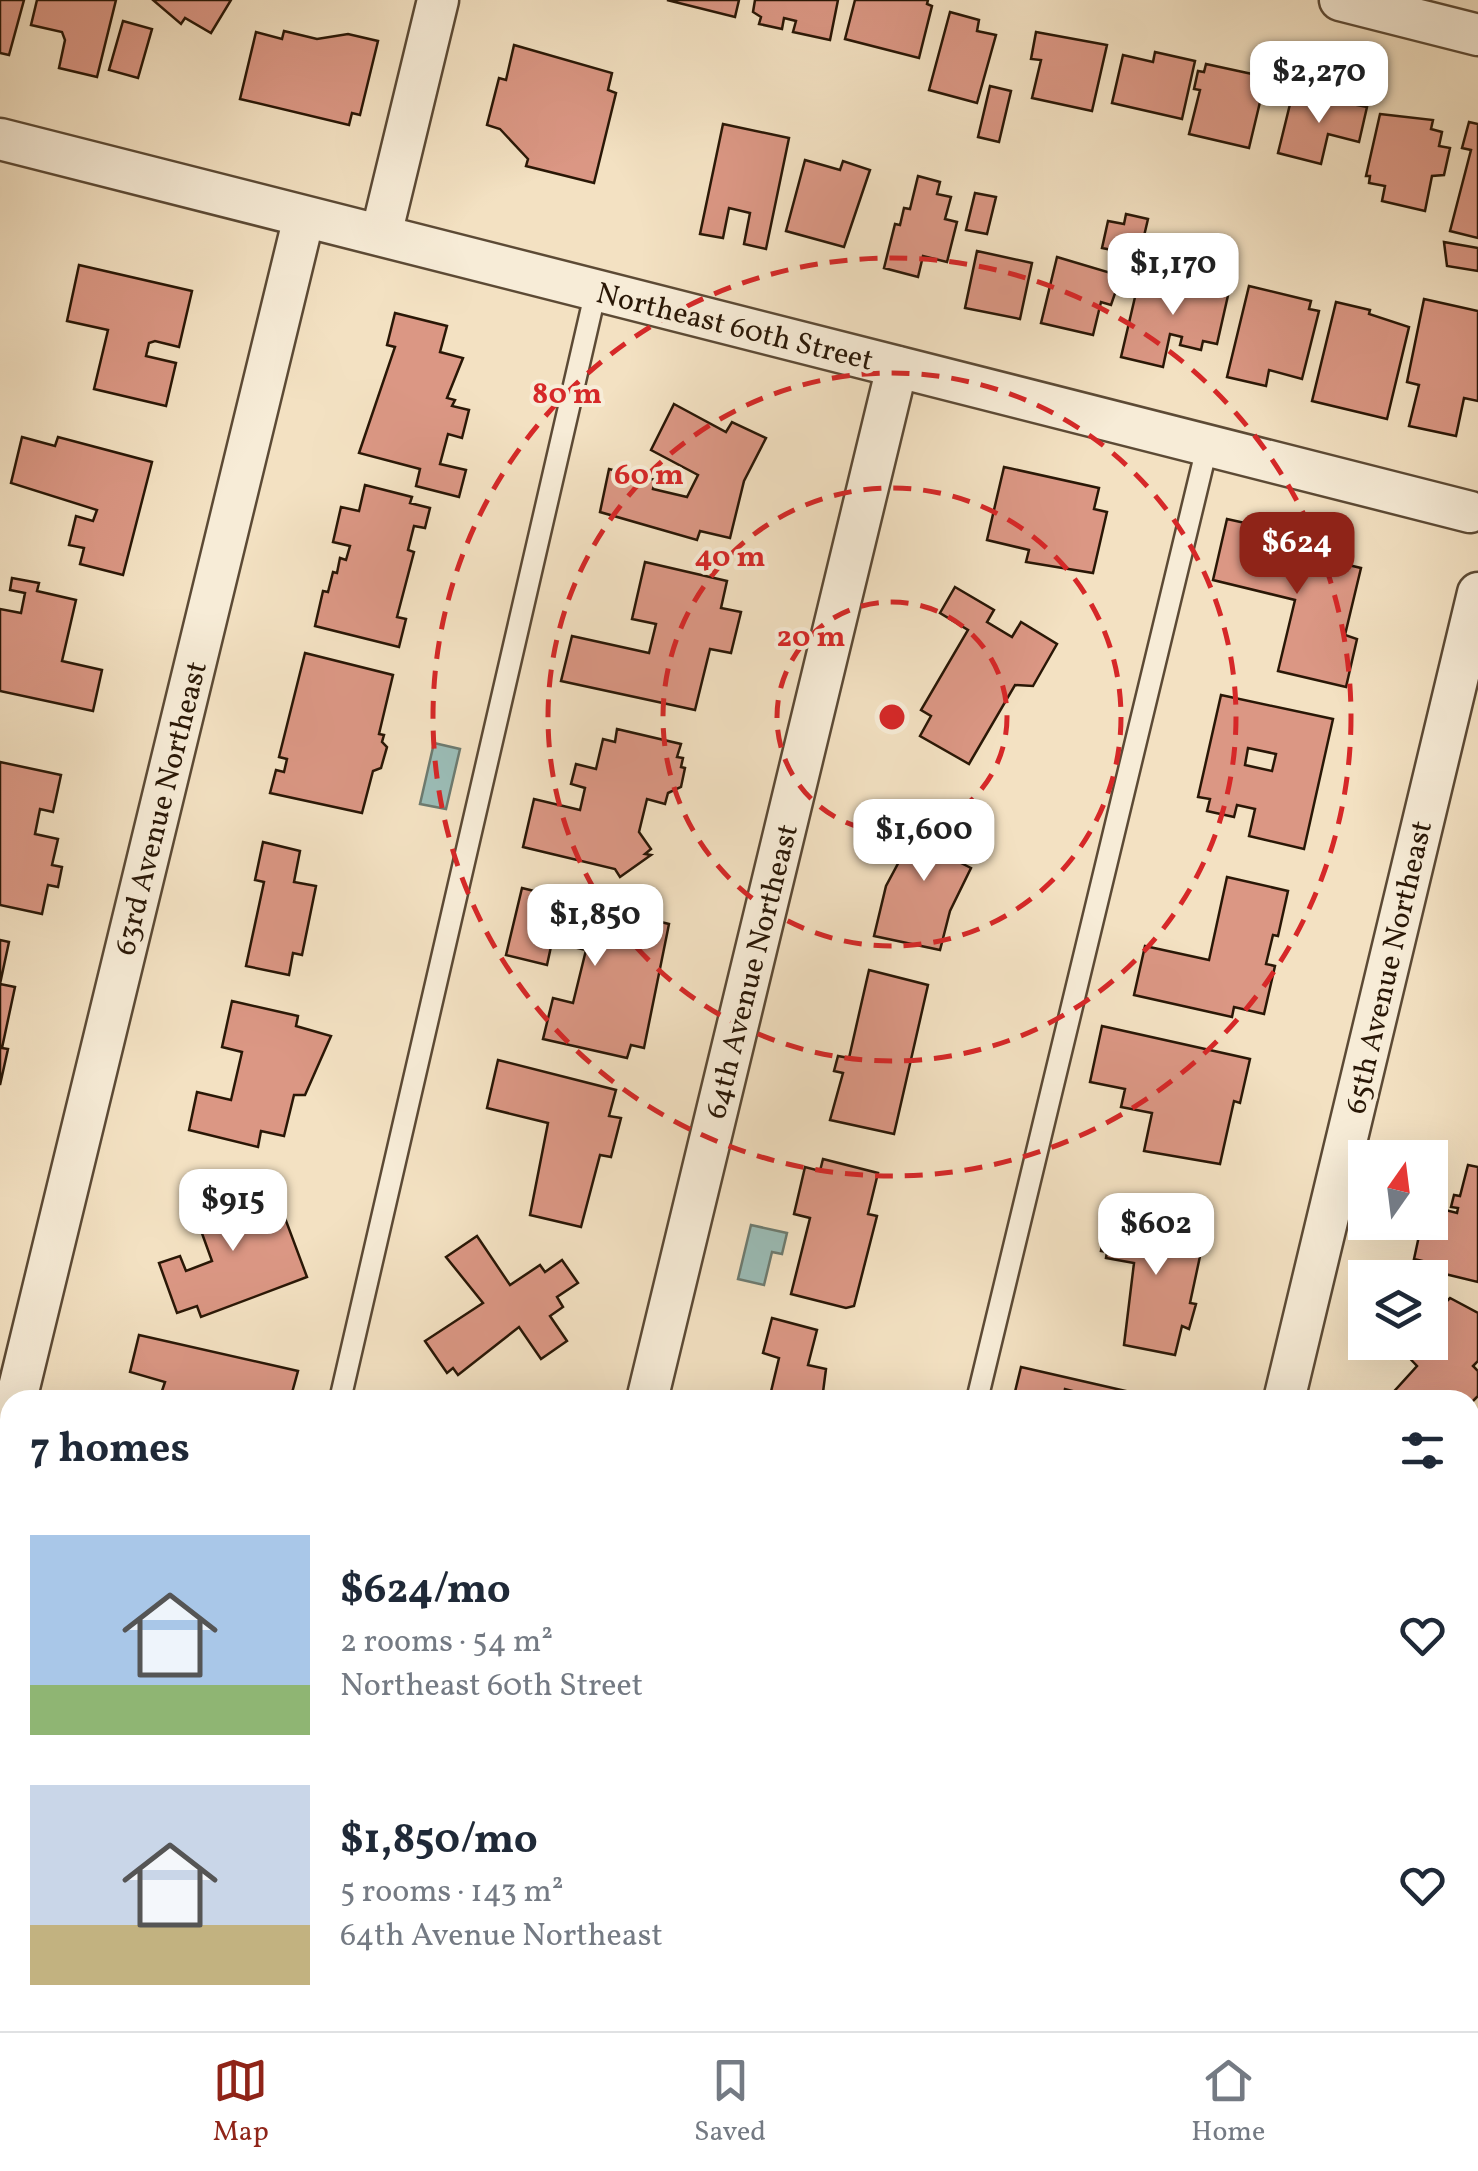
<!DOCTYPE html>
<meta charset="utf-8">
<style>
:root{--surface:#fff;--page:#f2f2f3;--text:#1f2937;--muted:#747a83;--line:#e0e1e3;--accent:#8f2418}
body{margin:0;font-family:Vollkorn,serif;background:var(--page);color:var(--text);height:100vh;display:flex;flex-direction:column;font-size:38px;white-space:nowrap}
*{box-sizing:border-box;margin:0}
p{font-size:32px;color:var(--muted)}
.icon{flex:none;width:55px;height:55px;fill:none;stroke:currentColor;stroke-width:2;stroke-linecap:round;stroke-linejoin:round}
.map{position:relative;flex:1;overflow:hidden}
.side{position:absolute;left:0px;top:1390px;width:1480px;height:642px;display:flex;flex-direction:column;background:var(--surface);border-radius:30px 30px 0 0;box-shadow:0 10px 40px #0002}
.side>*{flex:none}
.needle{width:65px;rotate:14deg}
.tools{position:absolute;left:1348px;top:1140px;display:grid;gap:20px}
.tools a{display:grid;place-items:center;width:100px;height:100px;border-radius:0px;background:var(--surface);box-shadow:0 10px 40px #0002;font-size:50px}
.price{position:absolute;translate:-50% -85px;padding:0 22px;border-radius:20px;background:#fff;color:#222;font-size:32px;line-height:65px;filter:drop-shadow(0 2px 5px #0008)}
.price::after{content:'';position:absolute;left:50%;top:60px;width:30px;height:22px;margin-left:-15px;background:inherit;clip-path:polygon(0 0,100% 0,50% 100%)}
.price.selected{background:var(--accent);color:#fff}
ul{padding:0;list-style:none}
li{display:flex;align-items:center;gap:30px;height:250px;padding:0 30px}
li span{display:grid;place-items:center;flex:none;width:280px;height:200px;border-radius:0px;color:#555}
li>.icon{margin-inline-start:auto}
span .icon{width:120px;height:120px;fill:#fffc;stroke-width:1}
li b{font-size:42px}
h2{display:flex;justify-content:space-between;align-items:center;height:120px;padding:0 30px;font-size:42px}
.menu{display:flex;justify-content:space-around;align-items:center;height:140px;border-top:2px solid var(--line);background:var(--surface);font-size:28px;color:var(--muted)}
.menu a{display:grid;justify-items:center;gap:5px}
.menu .selected{color:var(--accent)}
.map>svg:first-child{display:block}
.water{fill:#9bbdb7;stroke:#6d7b70;stroke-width:2.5}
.building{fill:#db9784;stroke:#291706;stroke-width:2.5;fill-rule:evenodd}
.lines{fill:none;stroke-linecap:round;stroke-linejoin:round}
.lane-casing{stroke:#5c4a35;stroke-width:25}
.street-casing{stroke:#5c4a35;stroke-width:45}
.lane{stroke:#f7ecd7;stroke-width:20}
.street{stroke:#f7ecd7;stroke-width:40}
.ring{fill:none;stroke:#d62828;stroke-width:5;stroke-dasharray:18 12}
.labels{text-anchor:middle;stroke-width:8;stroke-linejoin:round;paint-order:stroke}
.street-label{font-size:30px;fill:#291706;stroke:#f7ecd7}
.centre{fill:#d62828;stroke:#f7ecd7;stroke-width:5}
.ring-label{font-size:30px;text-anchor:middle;font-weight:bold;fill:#d62828;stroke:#f7ecd7;stroke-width:8;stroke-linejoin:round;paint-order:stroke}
</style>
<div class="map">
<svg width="1478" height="2031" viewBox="0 0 1478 2031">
<rect width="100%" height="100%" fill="#f3e1c2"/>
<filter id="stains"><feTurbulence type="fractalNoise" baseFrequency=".002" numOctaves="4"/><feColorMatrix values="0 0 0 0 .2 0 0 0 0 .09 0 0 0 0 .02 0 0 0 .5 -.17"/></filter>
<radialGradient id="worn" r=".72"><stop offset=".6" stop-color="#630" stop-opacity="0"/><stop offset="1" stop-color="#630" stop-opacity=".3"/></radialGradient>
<g class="water">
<path d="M434 743 460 749 446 809 420 804Z"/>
<path d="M751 1225 787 1233 782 1254 772 1252 764 1285 738 1279Z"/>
</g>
<g class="building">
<path d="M0 0H24L9 55 0 53Z"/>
<path d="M37 0H116L97 77 59 68 65 40 62 32 31 25Z"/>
<path d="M153 0H231L211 33 185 18 181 24Z"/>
<path d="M667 0H739L735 17Z"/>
<path d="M755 0H838L830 40 793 32 796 21 784 18 782 29 759 24 761 17 753 12Z"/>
<path d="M855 0H928L927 4 932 6 919 58 845 39Z"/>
<path d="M950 12 979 20 977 31 996 35 977 103 929 90Z"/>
<path d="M123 21 152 29 138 78 109 70Z"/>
<path d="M284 31 317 39 348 34 378 41 360 115 352 113 349 125 240 99 256 32 282 39Z"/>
<path d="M1036 32 1107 45 1092 111 1032 98 1041 60 1031 59Z"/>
<path d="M514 45 612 73 608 90 616 93 594 183 526 166 528 159 500 129 487 125 499 78 506 80Z"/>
<path d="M1155 52 1195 61 1182 119 1112 103 1123 55 1153 62Z"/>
<path d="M1206 64 1266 77 1249 148 1189 134 1200 90 1194 89 1198 71 1204 72Z"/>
<path d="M990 86 1011 91 999 142 978 137Z"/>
<path d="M1293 92 1367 107 1359 142 1328 134 1321 164 1278 153Z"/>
<path d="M1380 114 1433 120 1431 129 1442 132 1439 146 1450 148 1444 175 1432 176 1425 211 1382 201 1385 186 1369 183 1370 176H1366Z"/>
<path d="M1469 122 1478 124V238L1450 231 1471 150 1462 148Z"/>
<path d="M723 124 789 138 766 249 744 244 750 213 729 208 723 238 700 234Z"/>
<path d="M805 160 840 170 843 161 870 170 844 247 786 231Z"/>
<path d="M918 176 940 182 937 194 951 197 945 219 957 222 947 262 923 256 918 277 884 268 895 224 900 225 904 208 910 209Z"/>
<path d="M975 193 996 197 987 234 966 230Z"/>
<path d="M1126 214 1148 219 1137 266 1115 262 1117 251 1102 248 1108 221 1124 224Z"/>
<path d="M1444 242 1478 248V271L1447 266Z"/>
<path d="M977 251 1032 263 1020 319 965 308Z"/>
<path d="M1057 257 1121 276 1111 305 1101 302 1093 335 1041 323Z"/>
<path d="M79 265 192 291 179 347 155 341 149 343 146 356 176 363 166 406 94 389 108 330 67 321Z"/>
<path d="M1157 274 1229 291 1217 344 1203 341 1201 350 1180 345 1182 337 1170 334 1163 367 1121 357 1139 280 1155 284Z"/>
<path d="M1249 286 1311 301 1309 309 1319 311 1302 379 1269 370 1266 386 1227 377Z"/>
<path d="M1424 299 1478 311V401L1464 398 1456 436 1409 426 1419 385 1407 382Z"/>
<path d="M1336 302 1370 310 1369 314 1409 327 1387 419 1312 401Z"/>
<path d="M395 313 447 326 440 352 463 358 447 398 455 400 452 406 469 410 462 438 448 434 440 464 466 470 459 497 416 486 420 469 359 453 395 347 387 345Z"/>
<path d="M674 404 726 432 732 422 766 438 744 481 730 538 700 531 697 540 600 512 609 469 655 480 653 489 687 497 698 475 651 450Z"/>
<path d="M22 437 55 446 58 437 152 462 123 575 80 564 84 548 69 545 76 516 93 521 97 510 11 483Z"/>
<path d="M1004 467 1099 488 1094 509 1107 512 1093 573 1026 562 1029 550 987 540Z"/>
<path d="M365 485 412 497 410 503 430 508 425 528 414 526 408 550 414 552 397 617 406 619 399 647 315 626 323 591 328 592 333 572 337 573 340 558 346 560 350 546 333 542 341 507 359 511Z"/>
<path d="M1227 519 1281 531 1279 540 1320 551 1319 558 1361 568 1345 635 1357 639 1346 687 1278 671 1295 600 1213 580Z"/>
<path d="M645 562 727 581 721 608 741 612 731 653 710 649 695 710 561 681 572 636 649 653 656 624 632 619Z"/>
<path d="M12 578 39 583 37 591 76 600 62 661 102 670 93 711 0 691V609L21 613 25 593 10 590Z"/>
<path d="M955 587 994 610 987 622 1012 637 1021 622 1057 644 1033 686 1015 685 969 764 920 736 931 716 921 710 968 630 940 613Z"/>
<path d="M305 653 393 675 379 734 384 735 382 742 387 747 381 768 373 771 362 813 270 793 276 770 284 772 287 759 279 757Z"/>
<path d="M1221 695 1333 719 1304 849 1249 836 1255 809 1237 805 1234 817 1207 811 1210 799 1198 797ZM1248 748 1276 754 1272 771 1245 765Z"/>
<path d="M617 729 681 744 677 757 683 758 681 767 685 768 681 787 668 793 665 804 647 799 639 832 651 849 645 854 651 855 620 877 615 869 523 847 534 799 580 810 585 788 571 784 576 764 596 769 603 739 615 742Z"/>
<path d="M0 762 61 775 53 812 40 809 35 834 58 839 52 865 62 867 58 887 48 885 42 914 0 905Z"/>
<path d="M931 802 966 821 947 856 971 868 950 911 940 950 874 936 886 886Z"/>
<path d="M263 842 300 851 294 882 316 886 302 955 293 953 289 975 246 966 264 882 255 880Z"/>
<path d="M1227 877 1288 891 1278 936 1273 935 1266 964 1275 966 1264 1014 1234 1007 1232 1017 1134 995 1145 946 1209 960Z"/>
<path d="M522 888 669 924 644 1048 631 1045 627 1058 543 1039 553 998 573 1003 586 950 552 942 547 965 506 955Z"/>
<path d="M0 940 9 942 0 984 15 987 2 1048 8 1049 0 1085Z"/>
<path d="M869 970 928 985 894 1134 830 1120 843 1073 834 1071 838 1056 849 1058Z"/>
<path d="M232 1001 298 1016 296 1026 331 1036 305 1095H294L284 1136 261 1131 258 1147 189 1130 197 1092 231 1100 242 1052 222 1047Z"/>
<path d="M1102 1026 1250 1059 1240 1103 1234 1101 1220 1164 1144 1151 1152 1113 1121 1107 1125 1089 1090 1082Z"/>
<path d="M498 1060 616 1090 609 1116 621 1118 611 1157 600 1155 581 1227 530 1215 548 1123 487 1108Z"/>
<path d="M823 1159 878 1173 868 1214 877 1216 854 1306 846 1308 791 1294 810 1218 794 1214 805 1167 820 1171Z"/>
<path d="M1468 1165 1478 1167V1282L1441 1273 1443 1266 1414 1259 1422 1222H1430V1206L1457 1213 1458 1208 1451 1207 1454 1195 1460 1196Z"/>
<path d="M220 1178 241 1210 258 1203 264 1217 282 1210 307 1277 201 1317 197 1306 177 1313 159 1263 180 1256 186 1271 212 1261 186 1189Z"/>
<path d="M1109 1210 1205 1233 1190 1303 1196 1304 1189 1329 1182 1326 1175 1355 1124 1345 1134 1263 1106 1258 1107 1252 1101 1251Z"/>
<path d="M477 1236 510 1285 540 1265 545 1272 562 1260 578 1283 557 1297 563 1307 550 1316 567 1341 541 1359 519 1327 458 1375 453 1368 447 1373 425 1341 483 1303 446 1257Z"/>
<path d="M1430 1296 1442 1306 1450 1298 1478 1313V1361L1473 1366 1478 1371V1396L1470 1404V1400H1453L1446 1393 1439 1400 1389 1397 1417 1366 1399 1347 1403 1342H1430Z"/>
<path d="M772 1318 817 1330 808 1365 826 1369 822 1400H769L779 1358 763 1353Z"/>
<path d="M139 1335 298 1371 290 1400H184L161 1394 165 1382 130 1372Z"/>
<path d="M1021 1367 1165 1400H1107L1065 1389 1063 1400H1013Z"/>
<path d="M283 2022H394L384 2031H273Z"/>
</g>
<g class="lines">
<g class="lane-casing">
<g id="lane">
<path d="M340 1400 596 290"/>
<path d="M977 1400 1207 447"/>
</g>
</g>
<g class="street-casing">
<g id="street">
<path d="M1340 0 1478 35"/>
<path d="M0 139 1470 512"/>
<path d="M381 235 438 0"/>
<path d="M16 1400 304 217"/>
<path d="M647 1400 897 367"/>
<path d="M1284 1400 1478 593"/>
<path d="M0 1464 10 1423"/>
<path d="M0 1547 10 1550"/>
<path d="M1470 1653 1478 1645"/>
<path d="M16 2031 30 2022"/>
<path d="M501 2031 503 2022"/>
<path d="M875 2031 889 2022"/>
</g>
</g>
<use href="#lane" class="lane"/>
<use href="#street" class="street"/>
</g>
<g class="ring">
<circle cx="892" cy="717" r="115"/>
<circle cx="892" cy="717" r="229"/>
<circle cx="892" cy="717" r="344"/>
<circle cx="892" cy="717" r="459"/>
</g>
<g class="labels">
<g class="street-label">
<text transform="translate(735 326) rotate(14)" y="10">Northeast 60th Street</text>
<text transform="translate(160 808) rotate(-76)" y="10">63rd Avenue Northeast</text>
<text transform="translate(1388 967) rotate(-77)" y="10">65th Avenue Northeast</text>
<text transform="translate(751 971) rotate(-76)" y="10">64th Avenue Northeast</text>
</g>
</g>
<circle cx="892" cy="717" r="15" class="centre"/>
<g class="ring-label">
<text x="567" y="403">80 m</text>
<text x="649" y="484">60 m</text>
<text x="730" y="566">40 m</text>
<text x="811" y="646">20 m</text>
</g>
<rect width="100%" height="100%" filter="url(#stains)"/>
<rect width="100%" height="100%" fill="url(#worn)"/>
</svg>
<div class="tools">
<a><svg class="needle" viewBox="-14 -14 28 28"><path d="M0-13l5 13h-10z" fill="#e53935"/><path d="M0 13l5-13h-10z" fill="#747a83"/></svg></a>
<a><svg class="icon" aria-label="layers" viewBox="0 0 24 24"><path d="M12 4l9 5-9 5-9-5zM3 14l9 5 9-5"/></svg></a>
</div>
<b class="price" style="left:1319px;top:126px">$2,270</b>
<b class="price" style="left:1173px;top:318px">$1,170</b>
<b class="price selected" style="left:1297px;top:597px">$624</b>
<b class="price" style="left:924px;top:884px">$1,600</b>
<b class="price" style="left:595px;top:969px">$1,850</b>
<b class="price" style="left:233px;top:1254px">$915</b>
<b class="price" style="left:1156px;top:1278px">$602</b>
<section class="side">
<h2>7 homes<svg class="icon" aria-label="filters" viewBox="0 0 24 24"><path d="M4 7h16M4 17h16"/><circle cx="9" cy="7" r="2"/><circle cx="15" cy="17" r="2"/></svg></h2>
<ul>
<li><span style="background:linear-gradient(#a9c7e8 75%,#8fb573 0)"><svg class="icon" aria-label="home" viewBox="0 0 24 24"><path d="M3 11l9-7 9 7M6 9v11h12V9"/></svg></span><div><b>$624/mo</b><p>2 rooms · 54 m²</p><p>Northeast 60th Street</p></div><svg class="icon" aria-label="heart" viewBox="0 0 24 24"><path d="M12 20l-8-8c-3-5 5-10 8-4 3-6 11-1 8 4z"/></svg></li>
<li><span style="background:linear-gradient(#c9d6e8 70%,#c2b280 0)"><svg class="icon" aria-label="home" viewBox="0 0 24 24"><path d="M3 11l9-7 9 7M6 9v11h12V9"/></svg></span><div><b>$1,850/mo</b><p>5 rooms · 143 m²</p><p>64th Avenue Northeast</p></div><svg class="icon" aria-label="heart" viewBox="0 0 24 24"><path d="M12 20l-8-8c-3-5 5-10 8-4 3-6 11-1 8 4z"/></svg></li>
</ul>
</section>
</div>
<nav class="menu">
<a class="selected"><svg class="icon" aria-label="map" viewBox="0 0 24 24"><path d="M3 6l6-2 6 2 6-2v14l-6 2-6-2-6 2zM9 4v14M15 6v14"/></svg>Map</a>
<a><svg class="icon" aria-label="saved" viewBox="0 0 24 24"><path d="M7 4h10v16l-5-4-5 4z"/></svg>Saved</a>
<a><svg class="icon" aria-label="home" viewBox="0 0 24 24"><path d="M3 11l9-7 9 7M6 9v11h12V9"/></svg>Home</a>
</nav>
